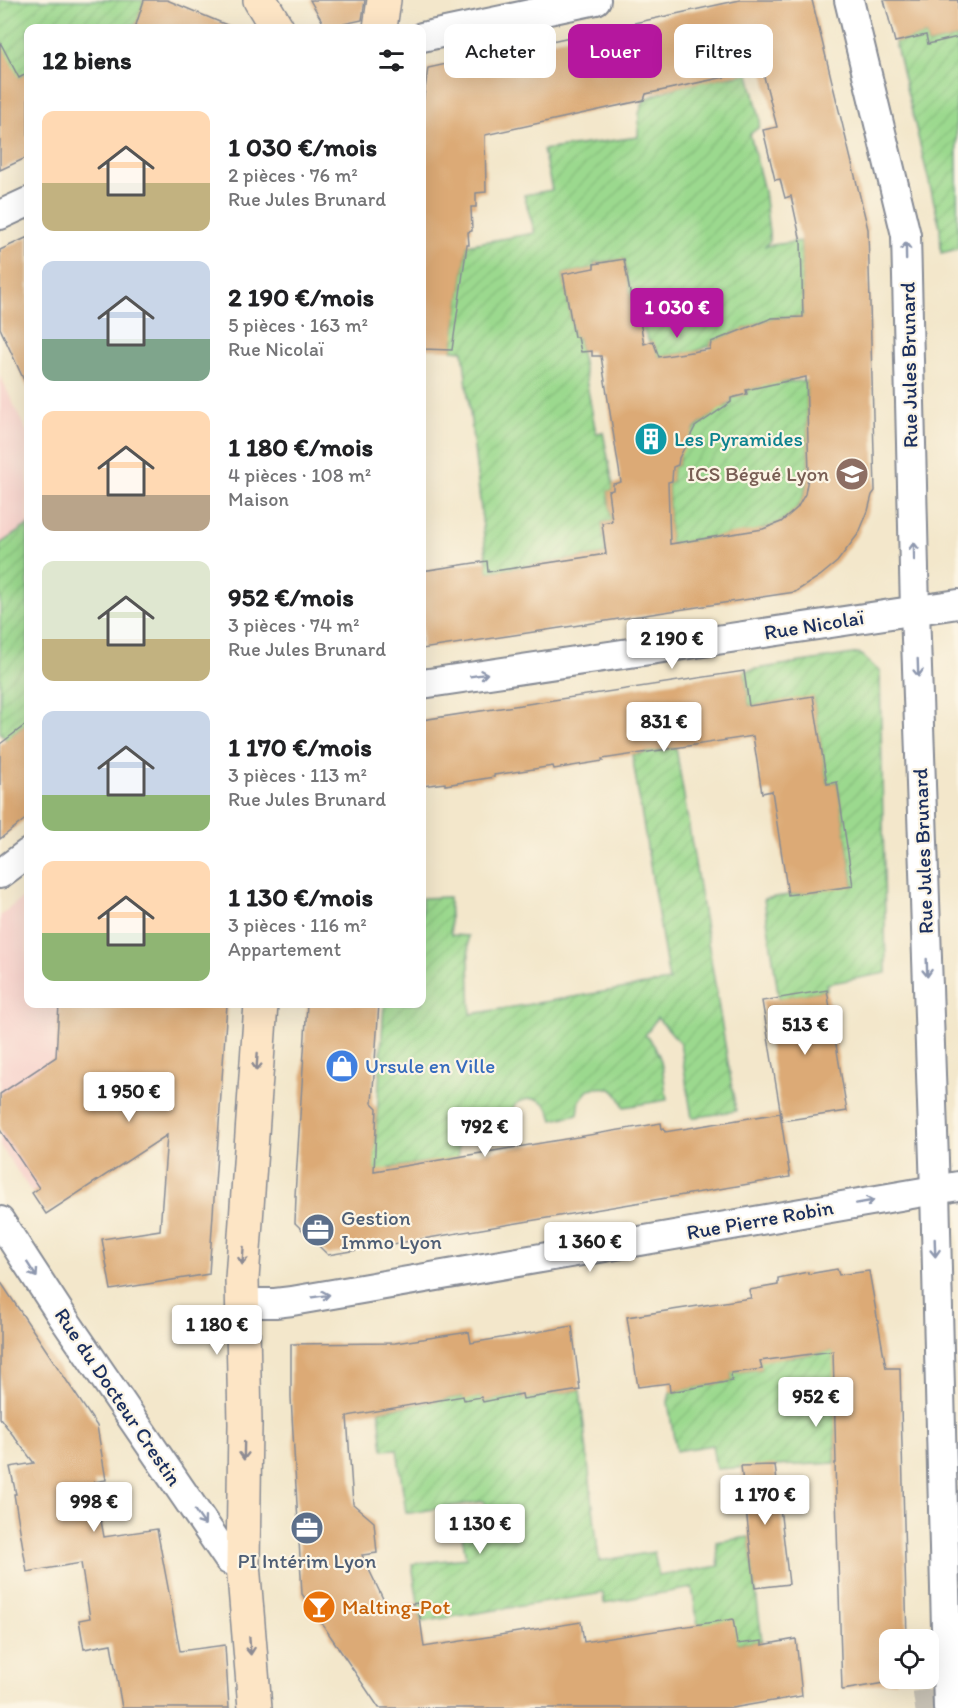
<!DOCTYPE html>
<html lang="fr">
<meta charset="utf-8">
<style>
:root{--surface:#fff;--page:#f6f6f6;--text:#202124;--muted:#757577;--accent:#b5179e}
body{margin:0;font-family:Itim,sans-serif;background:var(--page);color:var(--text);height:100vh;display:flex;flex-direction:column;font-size:22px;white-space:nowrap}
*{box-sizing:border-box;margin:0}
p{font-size:20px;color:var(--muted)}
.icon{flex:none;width:33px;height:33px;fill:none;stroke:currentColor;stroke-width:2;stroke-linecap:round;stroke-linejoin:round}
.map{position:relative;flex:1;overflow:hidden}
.side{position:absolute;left:24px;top:24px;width:402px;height:984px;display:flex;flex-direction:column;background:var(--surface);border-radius:12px;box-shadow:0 6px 24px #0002}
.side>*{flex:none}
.guide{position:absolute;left:444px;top:24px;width:423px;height:54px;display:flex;gap:12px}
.tools{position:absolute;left:879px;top:1629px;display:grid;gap:12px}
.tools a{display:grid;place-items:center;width:60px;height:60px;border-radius:12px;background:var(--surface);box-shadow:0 6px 24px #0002;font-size:30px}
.price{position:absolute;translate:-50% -51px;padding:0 14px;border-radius:6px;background:#fff;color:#222;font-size:20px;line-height:39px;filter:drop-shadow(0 2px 3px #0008)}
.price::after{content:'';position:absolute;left:50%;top:36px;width:18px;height:14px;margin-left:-9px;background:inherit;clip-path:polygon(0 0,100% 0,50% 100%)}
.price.selected{background:var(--accent);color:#fff}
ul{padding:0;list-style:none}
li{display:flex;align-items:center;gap:18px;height:150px;padding:0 18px}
li span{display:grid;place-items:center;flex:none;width:168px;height:120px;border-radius:12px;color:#555}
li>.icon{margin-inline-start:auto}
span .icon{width:72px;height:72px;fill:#fffc;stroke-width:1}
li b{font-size:26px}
h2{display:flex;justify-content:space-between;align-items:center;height:72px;padding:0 18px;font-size:26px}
.tag{padding:0 21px;border-radius:12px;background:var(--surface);box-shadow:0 6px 24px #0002;font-size:21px;line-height:54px}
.tag.selected{background:var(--accent);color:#fff}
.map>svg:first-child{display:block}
.built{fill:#f7d0ca}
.garden{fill:url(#garden-furrows);stroke:#5b8476;stroke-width:1.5}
.building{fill:#dcaa76;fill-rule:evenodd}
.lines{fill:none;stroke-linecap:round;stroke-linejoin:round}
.primary-tunnel{stroke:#c8c2b5;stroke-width:33;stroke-dasharray:33 16;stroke-linecap:butt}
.street-casing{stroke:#878b94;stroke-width:32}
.secondary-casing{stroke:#878b94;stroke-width:36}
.street{stroke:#fff;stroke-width:28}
.secondary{stroke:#fde5c5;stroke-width:33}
.oneway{stroke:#8d97ae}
.oneway2{stroke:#8c8a92}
.labels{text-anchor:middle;stroke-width:4.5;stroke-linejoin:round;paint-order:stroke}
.street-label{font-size:21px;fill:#1b2f5e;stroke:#fcf5e5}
.culture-label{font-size:21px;fill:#0d838f;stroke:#fcf5e5;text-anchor:start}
.education-label{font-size:21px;fill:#785e54;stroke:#fcf5e5;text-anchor:end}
.shop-label{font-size:21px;fill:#366cbe;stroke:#fcf5e5;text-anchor:start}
.service-label{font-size:21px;fill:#4e5e75;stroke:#fcf5e5;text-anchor:start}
.food-label{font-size:21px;fill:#c56008;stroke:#fcf5e5;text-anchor:start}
</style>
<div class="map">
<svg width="958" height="1708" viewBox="0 0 958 1708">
<defs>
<pattern id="garden-furrows" width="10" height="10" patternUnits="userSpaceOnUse" patternTransform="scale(1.5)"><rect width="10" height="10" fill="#9bd98e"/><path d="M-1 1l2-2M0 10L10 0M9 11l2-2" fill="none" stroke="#85bb7d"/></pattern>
</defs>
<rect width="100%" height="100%" fill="#fcf5e5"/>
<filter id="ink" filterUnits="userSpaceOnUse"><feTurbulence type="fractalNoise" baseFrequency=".0167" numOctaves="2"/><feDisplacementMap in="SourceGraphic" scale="12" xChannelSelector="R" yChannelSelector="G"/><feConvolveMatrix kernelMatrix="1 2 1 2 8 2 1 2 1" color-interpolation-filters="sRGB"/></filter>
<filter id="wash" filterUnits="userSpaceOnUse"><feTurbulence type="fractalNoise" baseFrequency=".008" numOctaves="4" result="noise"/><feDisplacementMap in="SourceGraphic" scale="24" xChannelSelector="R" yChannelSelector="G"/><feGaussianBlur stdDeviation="1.35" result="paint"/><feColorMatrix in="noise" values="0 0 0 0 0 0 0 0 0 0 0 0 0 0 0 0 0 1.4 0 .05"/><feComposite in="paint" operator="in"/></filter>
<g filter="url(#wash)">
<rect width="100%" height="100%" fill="#f3e7cb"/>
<g class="built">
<path d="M0 375 28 435V525L0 544Z"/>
<path d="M28 893V1004H106L97 1149 32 1193 0 1145V916Z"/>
</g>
<g class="garden">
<path d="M0 0H144L137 23 126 28H95L91 23 77 28H28V73L19 78 0 77Z"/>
<path d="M926 35 928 44 958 37V99L956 100 958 249 941 253 940 227 895 42Z"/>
<path d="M749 74 760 119 759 127 750 134 764 191 770 241 765 246 801 241 803 317 772 318 711 342 710 346 693 352 659 357 653 342H649L632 304 624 259 594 263V268L563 274 574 337H578L596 433 603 432 613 484V490L608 491 612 521 602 523 606 554 488 572 463 351 452 350 467 245 535 233 524 195 552 190 543 150 638 137 639 114 644 100C676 84 714 78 749 74Z"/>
<path d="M806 381C807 401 807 421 808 442 810 489 808 517 756 531L670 544 668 482 672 481 673 467 678 465C682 437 693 428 715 413V410L731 404V398L746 394V390L761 387V383Z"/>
<path d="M28 525V723L12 735 9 743 0 732V544Z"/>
<path d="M859 653 880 672 886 973 826 984 827 990 779 999 764 899 853 885 837 782 827 784 813 697 749 706 744 671Z"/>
<path d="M676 748 736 1111 692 1118 680 1043 669 1030 657 1018 645 1035C664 1051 663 1076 667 1100L624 1107C615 1087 610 1085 589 1089L580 1100 578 1114 553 1120C551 1114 550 1107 544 1103 534 1095 517 1099 511 1111 509 1115 508 1120 507 1125L458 1132V1166L429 1171 427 1162 390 1168 380 1179 361 1162 375 1148 384 1004H422V898L449 897 451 935 468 936 471 1014 669 981 632 755Z"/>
<path d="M836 1350 835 1463 716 1469 712 1445 676 1451 668 1402 670 1392 732 1381 731 1373 761 1369 759 1357H792Z"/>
<path d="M580 1390 599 1561 654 1552 659 1576 719 1566 716 1542 749 1537 762 1641 737 1644 698 1625 692 1588 604 1603 603 1593 421 1622 412 1564 466 1558 460 1522 487 1517 484 1501 410 1513H406L397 1449 383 1450 379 1411 463 1396 481 1397 483 1402 522 1394 523 1399Z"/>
</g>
<g id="blocks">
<g class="building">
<path d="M144 0H167L234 28H135Z"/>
<path d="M310 0H365L362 20 326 28Z"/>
<path d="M740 0H812L868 229 875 491 872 495 868 511 859 533 837 562 820 576 795 592 422 649V571L487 561 488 572 606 554 602 523 612 521 608 491 613 490V484L621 482 601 356H592V351L581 352 578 337H574L563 274 594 268V264L624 259 632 304H637L644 344 653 341 659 357 710 349 711 342 772 318 803 317 801 242 791 196 785 198 780 179 775 180 763 130 777 127 762 69 646 94 644 100 485 135 486 192 476 193V207H471L472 231 468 232 469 245H467L452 350 422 349V110L428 68ZM806 377 809 473 805 494 797 508 781 522 763 529 670 544 668 482 672 481 673 467 678 465 679 458 695 427 731 402V398L747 394 746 390Z"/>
<path d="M884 0H958V37L928 44 926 35 895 42Z"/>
<path d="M0 42 19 78 28 73V157L0 170Z"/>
<path d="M28 237V389L0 328V250Z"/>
<path d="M744 671 749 706 813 696 827 784 837 782 853 886 788 895 772 791 762 793 753 736 602 759 603 761 554 769 553 766 494 775V777L445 785V783L422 786V720Z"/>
<path d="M28 723V817L0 839V744Z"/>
<path d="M827 990 847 1111 782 1121 762 1001Z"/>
<path d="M59 1004H227L209 1274 111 1290 102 1239 160 1230 167 1135 46 1214 32 1193 39 1188 0 1130V1094L56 1057Z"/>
<path d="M307 1004H379L372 1103 377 1108 374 1171 661 1123 662 1129 664 1128 665 1132 780 1113 790 1177 328 1255 295 1223 296 1196H295Z"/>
<path d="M837 1269 839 1275 869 1271 886 1368H900L907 1640H890V1678H897L896 1681 842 1690 835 1463H836L833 1351 760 1361 762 1369 731 1373 732 1381 670 1392 669 1383 638 1387 627 1317 751 1298 749 1290 778 1285V1278L808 1272V1274Z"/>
<path d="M0 1281 97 1426 106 1480 94 1482 104 1537 157 1529 180 1651 225 1645 229 1708H122L111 1644 84 1649 79 1620 90 1618 81 1563 27 1572 14 1494H16L10 1467 34 1463 0 1418Z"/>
<path d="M572 1326 580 1390 523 1399 522 1394 483 1402 481 1397 464 1400 463 1396 347 1416 353 1504 374 1522 377 1553 362 1555 387 1607 418 1603 424 1647 581 1622 584 1642 733 1619 737 1644 762 1641V1645L796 1639 802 1696 732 1708H379L302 1594 291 1397V1344L395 1343 469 1332 471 1343Z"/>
<path d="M775 1465 789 1584 755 1588 741 1466Z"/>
</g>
</g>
</g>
<g filter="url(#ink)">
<use href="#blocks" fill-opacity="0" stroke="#878b94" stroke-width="1.5"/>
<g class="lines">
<path class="primary-tunnel" d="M915 1708 958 1702"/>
<g class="street-casing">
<g id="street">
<path d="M849 0 906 235 915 610 935 1190 948 1708"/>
<path d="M422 37 596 0"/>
<path d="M0 215 28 202"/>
<path d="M422 684 958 604"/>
<path d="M0 874 28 853"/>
<path d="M0 1221 60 1313 229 1560 243 1564"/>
<path d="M242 1303H275L292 1301 958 1186"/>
</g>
</g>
<g class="secondary-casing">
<g id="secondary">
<path d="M260 0 277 28"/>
<path d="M380 28 384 0"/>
<path d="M255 1708 243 1564 245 1424 242 1279 261 1004"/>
</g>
</g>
<use href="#street" class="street"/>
<use href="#secondary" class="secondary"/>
</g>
<defs><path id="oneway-shaft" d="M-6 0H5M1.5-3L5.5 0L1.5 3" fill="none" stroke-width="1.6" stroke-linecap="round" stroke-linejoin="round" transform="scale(1.5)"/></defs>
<g class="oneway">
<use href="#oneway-shaft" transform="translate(906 251) rotate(-91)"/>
<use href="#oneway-shaft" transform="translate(914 551) rotate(-91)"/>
<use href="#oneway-shaft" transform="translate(918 668) rotate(88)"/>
<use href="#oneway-shaft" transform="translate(479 675) rotate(-9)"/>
<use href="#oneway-shaft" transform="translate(927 968) rotate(88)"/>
<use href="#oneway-shaft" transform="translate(865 1202) rotate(-10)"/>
<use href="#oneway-shaft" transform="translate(935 1248) rotate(88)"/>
<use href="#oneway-shaft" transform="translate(32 1270) rotate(57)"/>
<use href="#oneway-shaft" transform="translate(321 1296) rotate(-9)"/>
<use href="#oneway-shaft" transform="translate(200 1518) rotate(55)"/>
</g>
<g class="oneway2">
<use href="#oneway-shaft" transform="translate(257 1062) rotate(94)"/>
<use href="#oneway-shaft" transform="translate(243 1256) rotate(94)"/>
<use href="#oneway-shaft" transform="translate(244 1451) rotate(91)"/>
<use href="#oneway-shaft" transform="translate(250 1646) rotate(86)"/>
</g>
</g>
<defs>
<g id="building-disc" transform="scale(1.725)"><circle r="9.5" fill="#0f9aa8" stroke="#fcf5e5"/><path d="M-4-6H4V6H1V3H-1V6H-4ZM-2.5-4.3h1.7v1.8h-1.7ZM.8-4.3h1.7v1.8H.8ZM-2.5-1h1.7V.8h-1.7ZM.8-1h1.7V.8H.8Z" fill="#fff"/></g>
<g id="university-disc" transform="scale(1.725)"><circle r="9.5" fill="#8d6e63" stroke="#fcf5e5"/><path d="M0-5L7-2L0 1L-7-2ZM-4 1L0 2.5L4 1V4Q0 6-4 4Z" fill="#fff"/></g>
<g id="shop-disc" transform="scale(1.725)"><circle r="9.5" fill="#3f7fe0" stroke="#fcf5e5"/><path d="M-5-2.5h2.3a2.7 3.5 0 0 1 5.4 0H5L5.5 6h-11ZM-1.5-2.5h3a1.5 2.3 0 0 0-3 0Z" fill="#fff"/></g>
<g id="office-disc" transform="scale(1.725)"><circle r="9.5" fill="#5c6f8a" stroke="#fcf5e5"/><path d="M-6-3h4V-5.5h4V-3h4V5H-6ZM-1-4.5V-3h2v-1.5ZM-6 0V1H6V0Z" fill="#fff"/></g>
<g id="bar-disc" transform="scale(1.725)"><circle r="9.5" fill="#e8710a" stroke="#fcf5e5"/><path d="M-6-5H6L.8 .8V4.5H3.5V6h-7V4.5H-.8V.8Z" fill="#fff"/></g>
</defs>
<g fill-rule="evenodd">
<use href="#building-disc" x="651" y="439"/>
<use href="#university-disc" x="852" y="474"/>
<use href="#shop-disc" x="342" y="1066"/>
<use href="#office-disc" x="318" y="1230"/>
<use href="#office-disc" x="307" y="1528"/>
<use href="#bar-disc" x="319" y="1607"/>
</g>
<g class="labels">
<g class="street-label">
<text transform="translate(909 365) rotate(-91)" y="7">Rue Jules Brunard</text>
<text transform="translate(814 625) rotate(-9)" y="7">Rue Nicolaï</text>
<text transform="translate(923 851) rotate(-92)" y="7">Rue Jules Brunard</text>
<text transform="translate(760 1220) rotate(-10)" y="7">Rue Pierre Robin</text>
<text transform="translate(118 1397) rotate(56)" y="7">Rue du Docteur Crestin</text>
</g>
<g class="culture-label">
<text x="674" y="446">Les Pyramides</text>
</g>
<g class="education-label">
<text x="829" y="481">ICS Bégué Lyon</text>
</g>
<g class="shop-label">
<text x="365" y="1073">Ursule en Ville</text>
</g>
<g class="service-label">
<text x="341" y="1225">Gestion<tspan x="341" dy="24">Immo Lyon</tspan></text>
<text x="307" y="1568" text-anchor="middle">PI Intérim Lyon</text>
</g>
<g class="food-label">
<text x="342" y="1614">Malting-Pot</text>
</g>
</g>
</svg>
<div class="tools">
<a><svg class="icon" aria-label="locate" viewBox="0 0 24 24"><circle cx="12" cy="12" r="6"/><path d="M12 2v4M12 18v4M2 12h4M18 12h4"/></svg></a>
</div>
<b class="price selected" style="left:677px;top:339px">1 030 €</b>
<b class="price" style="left:672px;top:670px">2 190 €</b>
<b class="price" style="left:664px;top:753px">831 €</b>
<b class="price" style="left:805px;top:1056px">513 €</b>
<b class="price" style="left:129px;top:1123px">1 950 €</b>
<b class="price" style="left:485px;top:1158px">792 €</b>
<b class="price" style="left:590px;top:1273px">1 360 €</b>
<b class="price" style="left:217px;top:1356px">1 180 €</b>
<b class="price" style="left:816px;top:1428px">952 €</b>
<b class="price" style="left:765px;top:1526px">1 170 €</b>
<b class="price" style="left:94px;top:1533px">998 €</b>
<b class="price" style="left:480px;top:1555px">1 130 €</b>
<div class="guide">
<a class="tag">Acheter</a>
<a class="tag selected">Louer</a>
<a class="tag">Filtres</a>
</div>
<section class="side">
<h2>12 biens<svg class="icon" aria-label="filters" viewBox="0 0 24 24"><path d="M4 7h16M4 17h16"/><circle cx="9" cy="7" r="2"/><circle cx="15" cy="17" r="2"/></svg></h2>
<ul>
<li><span style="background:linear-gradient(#ffd9b3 60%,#c2b280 0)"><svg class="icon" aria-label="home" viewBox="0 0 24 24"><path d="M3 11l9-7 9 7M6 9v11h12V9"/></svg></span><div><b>1 030 €/mois</b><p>2 pièces · 76 m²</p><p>Rue Jules Brunard</p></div></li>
<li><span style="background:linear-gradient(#c9d6e8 65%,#7fa58c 0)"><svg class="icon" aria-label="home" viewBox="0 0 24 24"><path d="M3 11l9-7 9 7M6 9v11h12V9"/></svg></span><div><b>2 190 €/mois</b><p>5 pièces · 163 m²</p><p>Rue Nicolaï</p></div></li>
<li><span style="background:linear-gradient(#ffd9b3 70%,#b9a48a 0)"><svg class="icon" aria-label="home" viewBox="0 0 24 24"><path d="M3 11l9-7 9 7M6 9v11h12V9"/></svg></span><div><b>1 180 €/mois</b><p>4 pièces · 108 m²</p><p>Maison</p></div></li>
<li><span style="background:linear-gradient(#dfe7d0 65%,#c2b280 0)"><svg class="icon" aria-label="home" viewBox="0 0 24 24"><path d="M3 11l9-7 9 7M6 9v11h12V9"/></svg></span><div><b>952 €/mois</b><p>3 pièces · 74 m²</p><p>Rue Jules Brunard</p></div></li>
<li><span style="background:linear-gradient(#c9d6e8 70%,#8fb573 0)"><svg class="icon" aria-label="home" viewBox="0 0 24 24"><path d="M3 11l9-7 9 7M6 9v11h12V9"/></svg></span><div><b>1 170 €/mois</b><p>3 pièces · 113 m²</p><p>Rue Jules Brunard</p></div></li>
<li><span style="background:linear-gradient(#ffd9b3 60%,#8fb573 0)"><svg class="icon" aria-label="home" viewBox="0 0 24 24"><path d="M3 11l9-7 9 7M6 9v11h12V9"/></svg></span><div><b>1 130 €/mois</b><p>3 pièces · 116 m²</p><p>Appartement</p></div></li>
</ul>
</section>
</div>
